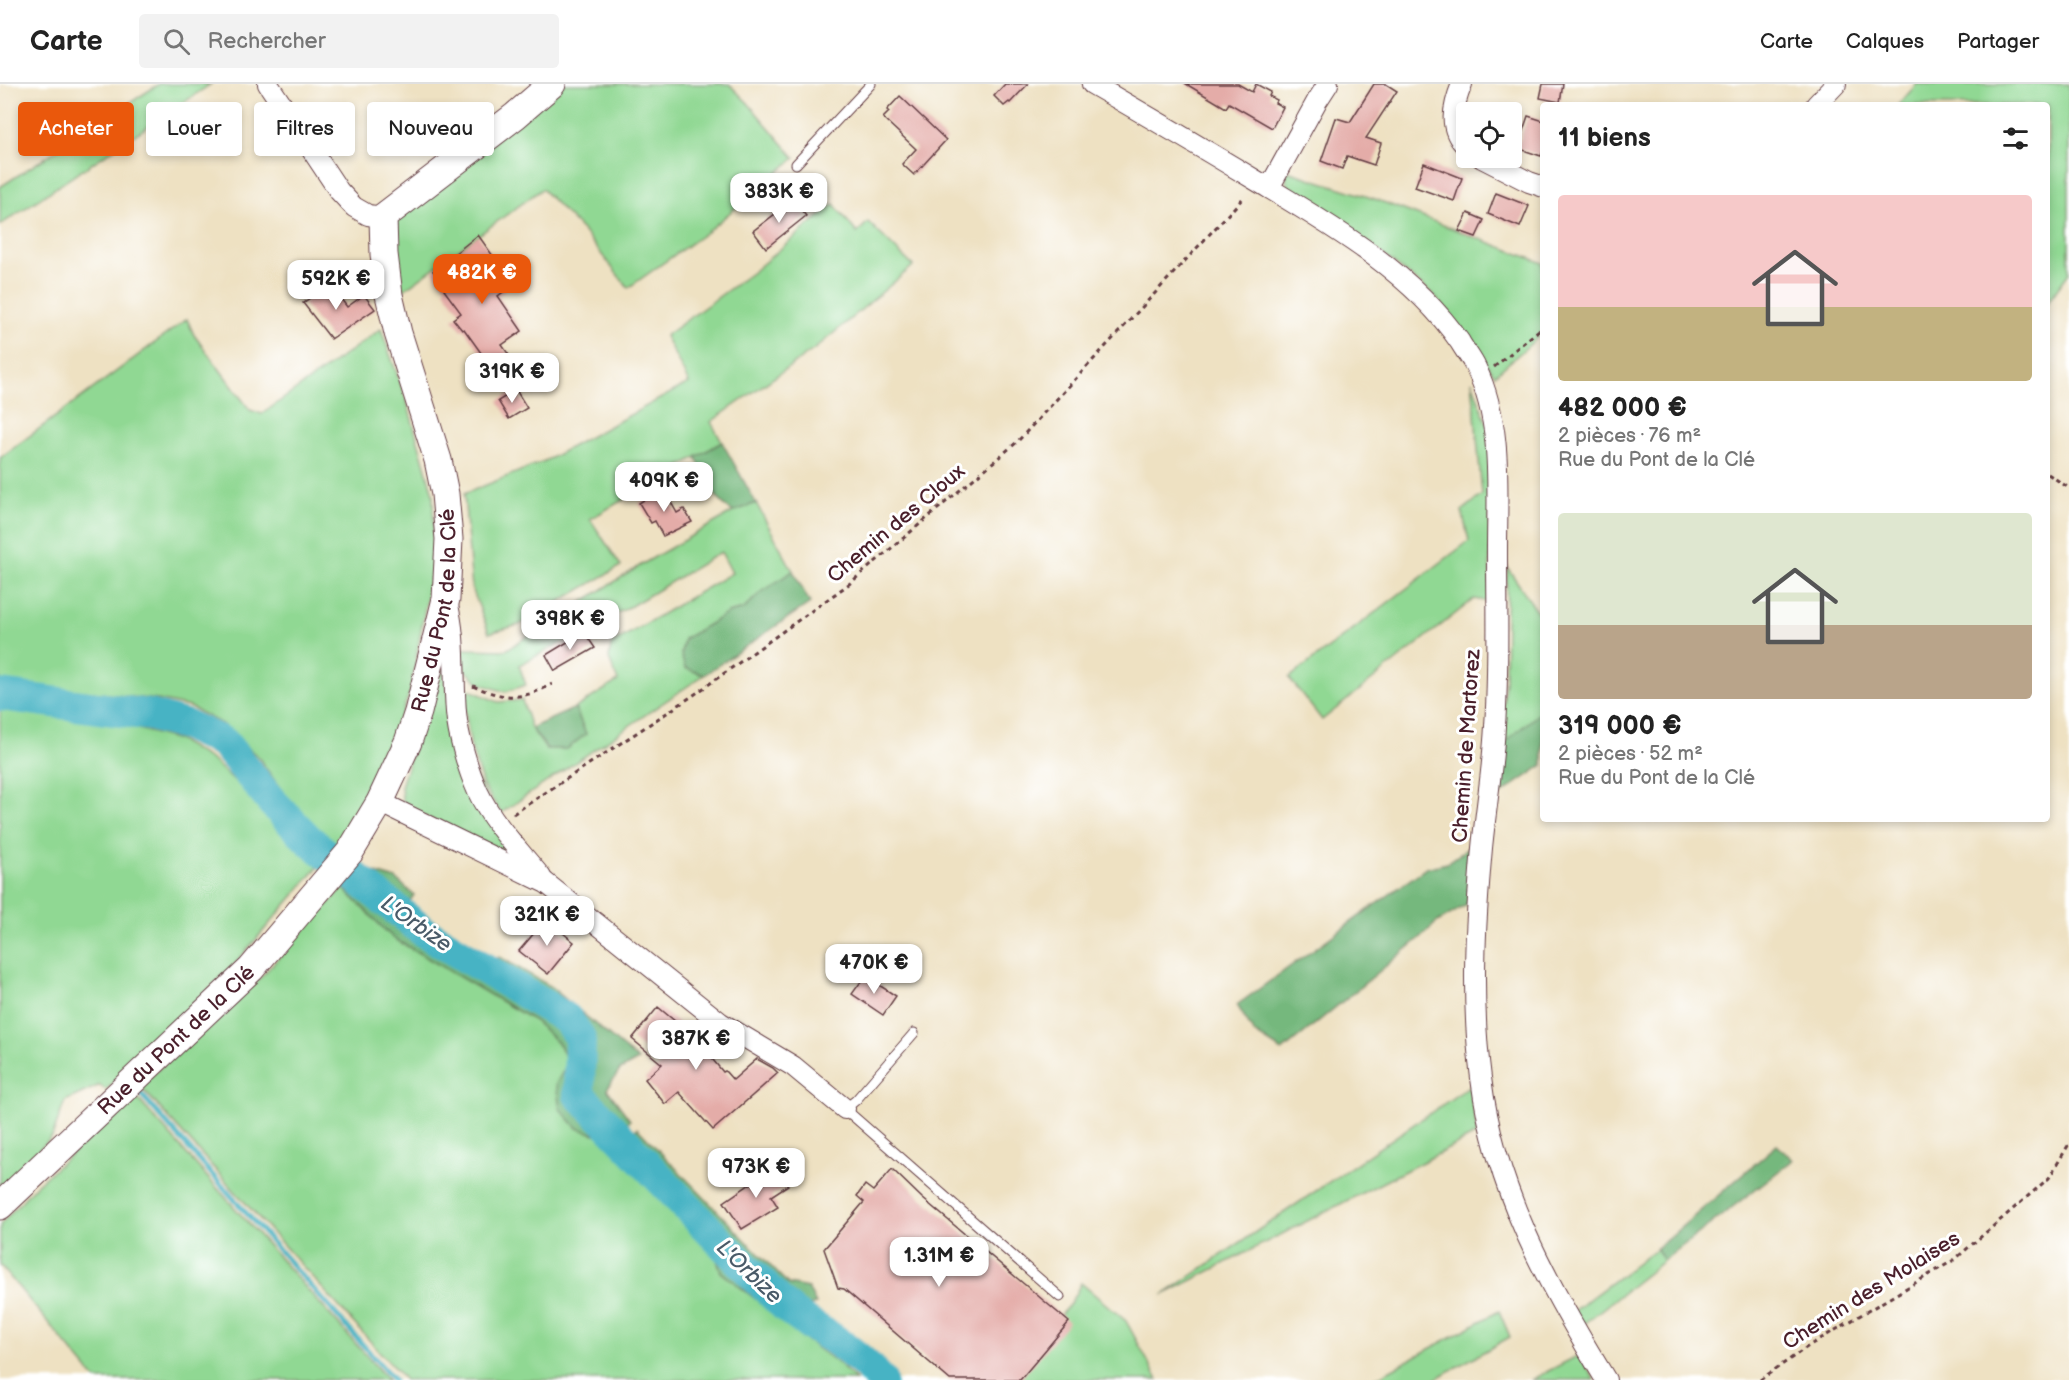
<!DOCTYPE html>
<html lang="fr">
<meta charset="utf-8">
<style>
:root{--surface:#fff;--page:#f2f2f2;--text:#222;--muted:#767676;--line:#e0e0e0;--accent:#ea580c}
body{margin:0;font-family:"Balsamiq Sans",sans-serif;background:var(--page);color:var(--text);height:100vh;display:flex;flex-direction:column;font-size:22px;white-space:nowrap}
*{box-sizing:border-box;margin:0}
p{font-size:20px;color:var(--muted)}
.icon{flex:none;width:33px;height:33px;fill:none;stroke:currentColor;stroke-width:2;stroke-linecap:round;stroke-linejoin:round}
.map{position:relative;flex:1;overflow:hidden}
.panel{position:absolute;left:1540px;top:18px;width:510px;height:720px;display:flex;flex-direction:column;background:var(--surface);border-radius:6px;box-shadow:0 3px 9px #0003}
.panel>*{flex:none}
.guide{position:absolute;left:18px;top:18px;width:570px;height:54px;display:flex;gap:12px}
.controls{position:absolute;left:1456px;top:18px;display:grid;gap:12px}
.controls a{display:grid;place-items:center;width:66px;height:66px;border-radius:6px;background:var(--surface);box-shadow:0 3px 9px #0003;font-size:30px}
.price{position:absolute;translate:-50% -51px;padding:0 14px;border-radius:12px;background:#fff;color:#222;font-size:20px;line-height:39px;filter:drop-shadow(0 2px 3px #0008)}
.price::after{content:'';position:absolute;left:50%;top:36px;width:18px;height:14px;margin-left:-9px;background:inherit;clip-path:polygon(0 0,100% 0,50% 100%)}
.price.active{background:var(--accent);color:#fff}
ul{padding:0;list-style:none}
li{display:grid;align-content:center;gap:12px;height:318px;padding:0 18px}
li span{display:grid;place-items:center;height:186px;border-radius:6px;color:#555}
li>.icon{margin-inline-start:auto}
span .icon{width:108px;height:108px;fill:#fffc;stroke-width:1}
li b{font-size:26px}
h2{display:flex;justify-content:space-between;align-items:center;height:72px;padding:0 18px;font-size:26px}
.tag{padding:0 21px;border-radius:6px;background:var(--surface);box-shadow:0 3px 9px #0003;font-size:21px;line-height:54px}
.tag.active{background:var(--accent);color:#fff}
header{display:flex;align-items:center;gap:36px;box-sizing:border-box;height:84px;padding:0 30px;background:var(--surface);border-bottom:2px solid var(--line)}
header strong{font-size:28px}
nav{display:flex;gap:33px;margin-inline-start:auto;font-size:21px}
.search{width:420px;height:54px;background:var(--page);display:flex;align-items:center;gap:15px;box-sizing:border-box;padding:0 21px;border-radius:6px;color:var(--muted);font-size:22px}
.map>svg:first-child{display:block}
.green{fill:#90d893;stroke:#6d7c5f;stroke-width:1.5}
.forest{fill:#74b87d;stroke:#5f6c54;stroke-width:1.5}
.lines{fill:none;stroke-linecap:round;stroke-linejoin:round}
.stream{stroke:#47b3c4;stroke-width:5}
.river{stroke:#47b3c4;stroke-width:32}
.building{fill:#e4aca8}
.lane-casing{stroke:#633c42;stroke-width:11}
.street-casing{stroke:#633c42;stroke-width:22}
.secondary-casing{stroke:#633c42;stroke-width:29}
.path{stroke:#633c42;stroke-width:3;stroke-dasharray:4.5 4.5;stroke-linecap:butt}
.lane{stroke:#fff;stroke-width:9}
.street{stroke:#fff;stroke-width:20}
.secondary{stroke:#fff;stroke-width:27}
.labels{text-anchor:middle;stroke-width:6;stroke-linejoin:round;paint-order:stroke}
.street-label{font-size:21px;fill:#4a1f2b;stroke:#fff}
.water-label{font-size:22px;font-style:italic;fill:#495a68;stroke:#fff}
</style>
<header>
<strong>Carte</strong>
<div class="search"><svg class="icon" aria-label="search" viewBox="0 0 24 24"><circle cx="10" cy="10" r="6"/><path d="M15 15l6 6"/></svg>Rechercher</div>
<nav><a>Carte</a><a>Calques</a><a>Partager</a></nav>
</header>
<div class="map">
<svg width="2069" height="1296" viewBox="0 0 2069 1296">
<rect width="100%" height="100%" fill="#fff"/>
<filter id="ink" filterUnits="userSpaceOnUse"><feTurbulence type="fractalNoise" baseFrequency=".0167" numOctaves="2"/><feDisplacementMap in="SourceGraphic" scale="12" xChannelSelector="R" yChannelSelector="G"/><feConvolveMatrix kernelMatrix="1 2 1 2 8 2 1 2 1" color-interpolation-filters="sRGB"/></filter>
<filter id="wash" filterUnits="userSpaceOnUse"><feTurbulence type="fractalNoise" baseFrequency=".008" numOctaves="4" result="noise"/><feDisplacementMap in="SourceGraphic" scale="24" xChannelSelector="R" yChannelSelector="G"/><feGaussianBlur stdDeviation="1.35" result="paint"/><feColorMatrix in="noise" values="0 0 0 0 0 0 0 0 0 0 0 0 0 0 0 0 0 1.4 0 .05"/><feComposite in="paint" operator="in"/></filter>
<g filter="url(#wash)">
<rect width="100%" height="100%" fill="#eee1c2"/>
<g class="green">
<path d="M159 0H211L0 141V103Z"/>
<path d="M562 0H729L748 19 795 74 708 147 628 204 584 148 542 105 398 210 392 138Z"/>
<path d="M1917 0H2069V189L2048 218V21H1898Z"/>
<path d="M1287 87 1375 115 1543 179V249L1495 291 1434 211 1372 162 1290 106 1286 97Z"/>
<path d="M834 120 857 149 868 138 913 182 816 264 711 338 722 358 590 435 621 482 519 541 489 549 472 504 464 410 547 376 689 299 665 252 754 187Z"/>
<path d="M187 235 194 251 250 326 262 330 381 245 407 318 433 410 434 474 410 608 362 732 338 763 290 718 258 673 222 640 190 623 158 616 0 597V374Z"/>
<path d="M1472 297 1490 349V518L1474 515 1322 636 1289 594 1469 457 1462 427 1482 411Z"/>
<path d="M756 419 793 487 760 509 744 525 728 529 685 584 704 591 501 729 483 702 471 663 461 602 498 618 522 616 531 644 546 665 586 650 575 624 618 597 609 575 611 560 732 489 721 468 631 522 519 581 526 601 505 608 481 600 464 585 462 565 506 566 646 478 733 428Z"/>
<path d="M1507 483 1543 536 1544 626 1500 662 1505 597Z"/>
<path d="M443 572 453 651 522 778 407 724 402 715 401 702Z"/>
<path d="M0 622 135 644 178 656 212 676 246 707 319 782 234 881 106 1006 100 1001 65 1017 52 1053 0 1104Z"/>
<path d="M343 804 393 854 535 937 560 961 600 1053 612 1056 615 1066 697 1144 715 1169 721 1188 775 1230 785 1241 839 1280 856 1296H405L140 1002 260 894Z"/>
<path d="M1470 1002 1477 1050 1163 1211Z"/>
<path d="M136 1013 388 1296H96L0 1181V1141L35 1102Z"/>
<path d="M1656 1165 1663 1177 1582 1241 1572 1228Z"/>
<path d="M1081 1199 1126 1237 1158 1296H1020L1060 1231 1070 1220Z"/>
<path d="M1499 1227 1510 1253 1434 1296H1372Z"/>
<path d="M1579 1271 1595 1296H1531Z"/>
</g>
<g class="forest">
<path d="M722 358 756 419 733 428C713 414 705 395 696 373Z"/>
<path d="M793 487 810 519 704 591 685 584 681 570 684 555 728 529 744 525 760 509Z"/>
<path d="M575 624 586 650 567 665H547L531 644Z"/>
<path d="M1543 626V681L1495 714 1500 662Z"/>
<path d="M1470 763 1468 820 1436 839 1419 855 1282 967 1254 949 1237 921 1426 784 1447 779Z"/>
<path d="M359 784 396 795 414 811 400 832 476 883 500 873 550 902 638 976 620 986 607 1005 630 1036 612 1056 577 1044 560 1025 556 1000 568 978 560 961 535 937 393 854 343 804Z"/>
<path d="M637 1044 788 1200 808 1204 816 1220 775 1230 721 1188 715 1169 697 1144 615 1066Z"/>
<path d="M1777 1061 1793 1076 1663 1177 1656 1165Z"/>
</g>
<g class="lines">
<path class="stream" d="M140 1009 394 1296"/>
<path class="river" d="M0 611 150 631 188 642 224 659 272 718 309 756 369 804 423 847 567 935 580 954 579 1011C649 1081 715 1156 787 1224 802 1237 820 1246 836 1257 852 1268 868 1281 881 1296"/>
</g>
<g id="blocks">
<g class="building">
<path d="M1005 0H1028L1010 19 1009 18 1004 22 994 12Z"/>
<path d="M1186 0H1238L1252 8 1256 0 1271 8 1269 12 1277 16 1275 19 1283 23 1272 44 1229 19 1226 24Z"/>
<path d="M1374 0H1386L1397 7 1366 54 1381 59 1374 81 1347 72 1342 85 1321 77 1336 34 1350 38Z"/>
<path d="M1543 0H1563L1560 18 1540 14Z"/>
<path d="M900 12 946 56 914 91 902 80 916 65 883 34 889 28 887 26Z"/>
<path d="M1528 32 1544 37V65L1541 72 1517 64Z"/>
<path d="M1424 79 1462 94 1454 117 1415 103Z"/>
<path d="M1496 109 1529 122 1520 143 1488 130Z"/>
<path d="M793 116 806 132 766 164 753 147Z"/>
<path d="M1468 129 1484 136 1476 153 1459 147Z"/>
<path d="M478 151 508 193 500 199 506 206 498 212 522 247 502 261 524 293 506 304 464 245 462 246 453 235 461 229 444 206 446 204 433 187Z"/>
<path d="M330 200 347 223 364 211 375 225 331 255 303 219Z"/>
<path d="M516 306 527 324 509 335 498 317Z"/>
<path d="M663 404 677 429 684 425 692 438 663 452 655 437 651 439 639 419Z"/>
<path d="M584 548 595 564 555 587 546 571Z"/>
<path d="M546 835 574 858 548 890 519 867Z"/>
<path d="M865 892 896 912 883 931 852 910Z"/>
<path d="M658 923 694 953 723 988 725 987 733 996 757 975 773 984 778 989 713 1046 679 1008 665 1020 645 995 662 980 632 955Z"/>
<path d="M775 1083 788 1101 771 1112 778 1123 742 1145 724 1118Z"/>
<path d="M892 1085 922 1114 1069 1238 1020 1296H950L844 1205 838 1204 824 1165 864 1118 857 1112 865 1101 873 1107Z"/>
</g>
</g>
</g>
<g filter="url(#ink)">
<use href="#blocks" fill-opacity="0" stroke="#633c42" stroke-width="1.5"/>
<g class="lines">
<g class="lane-casing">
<g id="lane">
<path d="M796 80 871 0"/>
<path d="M914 949 856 1016 845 1025 1060 1213"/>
</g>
</g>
<g class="street-casing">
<g id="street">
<path d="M268 0 339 107 354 123 368 131 383 133"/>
<path d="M1092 0C1148 32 1202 64 1257 97 1330 141 1411 187 1460 258 1465 267 1472 275 1476 284 1503 339 1497 406 1497 466 1497 524 1499 583 1495 642 1493 683 1486 723 1482 764 1475 841 1471 917 1481 994 1495 1106 1548 1201 1606 1296"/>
<path d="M1462 0C1453 22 1447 45 1467 63"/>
<path d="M1816 21 1836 0"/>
<path d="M1482 74 1529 98 1544 103"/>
<path d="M1269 104 1317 17 1328 0"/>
<path d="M447 518C457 554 453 591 456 628 458 652 468 686 478 708 493 740 520 767 541 793"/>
<path d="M380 718 546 799 721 939 793 982 845 1025"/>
</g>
</g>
<g class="secondary-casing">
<g id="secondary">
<path id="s1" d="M0 1122 251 885 350 768 380 718 408 658 418 628 446 515 449 455 445 410 438 376 398 249 389 211 384 170 383 133 515 32 552 0"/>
</g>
</g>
<g class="path">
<path d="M1494 283 1544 242"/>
<path d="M2048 390 2069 404"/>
<path d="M473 602C504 615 522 617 552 600"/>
<path d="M513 730 691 613 849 500 1017 358 1245 112"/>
<path d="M1760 1296 1810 1261 1954 1176 2049 1094 2069 1060"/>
</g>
<use href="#lane" class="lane"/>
<use href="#street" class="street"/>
<use href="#secondary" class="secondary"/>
</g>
</g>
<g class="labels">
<g class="street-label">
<text transform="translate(896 439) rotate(-40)" y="7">Chemin des Cloux</text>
<text dy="7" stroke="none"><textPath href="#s1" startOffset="758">Rue du Pont de la Clé</textPath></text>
<text transform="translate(1466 662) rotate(-86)" y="7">Chemin de Martorez</text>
<text dy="7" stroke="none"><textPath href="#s1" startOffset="242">Rue du Pont de la Clé</textPath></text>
<text transform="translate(1871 1206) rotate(-32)" y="7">Chemin des Molaises</text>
</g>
<g class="water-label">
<text transform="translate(417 839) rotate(35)" y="8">L'Orbize</text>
<text transform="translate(750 1187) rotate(44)" y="8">L'Orbize</text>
</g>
</g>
</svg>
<div class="controls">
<a><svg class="icon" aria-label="locate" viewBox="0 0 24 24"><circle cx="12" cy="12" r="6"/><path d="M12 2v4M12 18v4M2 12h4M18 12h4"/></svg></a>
</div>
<b class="price" style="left:779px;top:140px">383K €</b>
<b class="price active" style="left:482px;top:221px">482K €</b>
<b class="price" style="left:336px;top:227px">592K €</b>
<b class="price" style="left:512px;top:320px">319K €</b>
<b class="price" style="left:664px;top:429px">409K €</b>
<b class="price" style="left:570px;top:567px">398K €</b>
<b class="price" style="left:547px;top:863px">321K €</b>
<b class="price" style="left:874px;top:911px">470K €</b>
<b class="price" style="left:696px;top:987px">387K €</b>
<b class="price" style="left:756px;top:1115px">973K €</b>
<b class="price" style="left:939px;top:1204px">1.31M €</b>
<div class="guide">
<a class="tag active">Acheter</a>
<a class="tag">Louer</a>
<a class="tag">Filtres</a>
<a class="tag">Nouveau</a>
</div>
<section class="panel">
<h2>11 biens<svg class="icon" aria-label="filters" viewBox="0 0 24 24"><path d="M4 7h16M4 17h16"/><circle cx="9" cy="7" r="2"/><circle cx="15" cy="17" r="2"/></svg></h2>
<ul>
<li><span style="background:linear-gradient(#f6c9c9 60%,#c2b280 0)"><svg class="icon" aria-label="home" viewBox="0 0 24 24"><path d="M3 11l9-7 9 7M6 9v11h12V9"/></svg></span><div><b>482 000 €</b><p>2 pièces · 76 m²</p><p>Rue du Pont de la Clé</p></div></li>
<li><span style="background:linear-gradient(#dfe7d0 60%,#b9a48a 0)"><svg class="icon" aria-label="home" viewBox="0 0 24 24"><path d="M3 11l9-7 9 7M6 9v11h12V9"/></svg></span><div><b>319 000 €</b><p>2 pièces · 52 m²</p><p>Rue du Pont de la Clé</p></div></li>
</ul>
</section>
</div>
